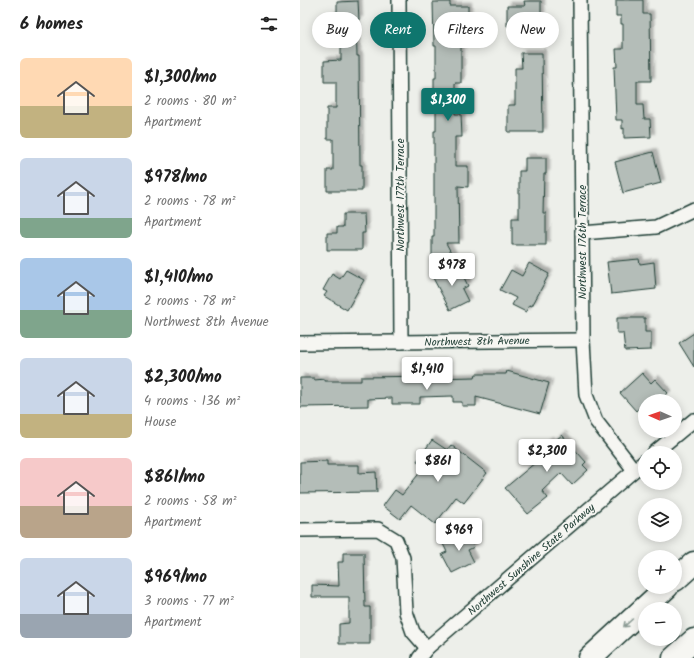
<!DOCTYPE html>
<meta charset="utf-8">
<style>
:root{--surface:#fff;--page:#f2f2f2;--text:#222;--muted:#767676;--accent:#0f766e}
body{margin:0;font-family:Kalam,sans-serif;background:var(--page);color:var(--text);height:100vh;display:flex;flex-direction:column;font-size:15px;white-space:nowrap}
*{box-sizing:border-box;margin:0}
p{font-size:13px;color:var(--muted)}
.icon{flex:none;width:22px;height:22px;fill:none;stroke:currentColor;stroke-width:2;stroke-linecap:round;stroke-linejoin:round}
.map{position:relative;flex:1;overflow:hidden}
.panel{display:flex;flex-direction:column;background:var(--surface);width:300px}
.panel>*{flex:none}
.guide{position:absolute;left:12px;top:12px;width:322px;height:36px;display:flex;gap:8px}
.needle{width:26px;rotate:272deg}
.fabs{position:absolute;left:338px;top:394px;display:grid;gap:8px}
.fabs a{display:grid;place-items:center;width:44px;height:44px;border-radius:50%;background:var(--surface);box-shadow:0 2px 10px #0003;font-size:20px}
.price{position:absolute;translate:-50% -34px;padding:0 9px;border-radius:4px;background:#fff;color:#222;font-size:13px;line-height:26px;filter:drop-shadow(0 1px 2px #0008)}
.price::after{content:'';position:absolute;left:50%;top:24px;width:12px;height:9px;margin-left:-6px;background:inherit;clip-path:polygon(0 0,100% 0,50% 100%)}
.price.current{background:var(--accent);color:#fff}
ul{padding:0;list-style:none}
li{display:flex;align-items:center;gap:12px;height:100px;padding:0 20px}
li span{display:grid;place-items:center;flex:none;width:112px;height:80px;border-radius:6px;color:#555}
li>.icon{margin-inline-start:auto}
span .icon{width:48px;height:48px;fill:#fffc;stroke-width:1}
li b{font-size:17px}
h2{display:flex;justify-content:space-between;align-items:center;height:48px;padding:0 20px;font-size:17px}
.chip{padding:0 14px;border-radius:18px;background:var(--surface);box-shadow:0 2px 10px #0003;font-size:14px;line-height:36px}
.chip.current{background:var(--accent);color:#fff}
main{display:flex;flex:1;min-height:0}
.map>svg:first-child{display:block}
.building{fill:#b4bdb8;stroke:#1f3d34;filter:url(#shadow)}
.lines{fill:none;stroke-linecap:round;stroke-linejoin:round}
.minor-casing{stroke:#1f3d34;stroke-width:16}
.motorway-casing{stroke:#1f3d34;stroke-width:25}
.minor{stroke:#f6f6f2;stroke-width:13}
.motorway{stroke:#f6f6f2;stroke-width:22}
.oneway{stroke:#8a9a93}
.labels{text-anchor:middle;stroke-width:3.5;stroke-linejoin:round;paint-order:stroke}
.street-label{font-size:11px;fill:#1f3d34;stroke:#f6f6f2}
</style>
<main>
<section class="panel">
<h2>6 homes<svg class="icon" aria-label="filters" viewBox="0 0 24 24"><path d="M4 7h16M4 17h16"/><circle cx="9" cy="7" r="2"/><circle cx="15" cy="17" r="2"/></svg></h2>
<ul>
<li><span style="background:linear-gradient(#ffd9b3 60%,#c2b280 0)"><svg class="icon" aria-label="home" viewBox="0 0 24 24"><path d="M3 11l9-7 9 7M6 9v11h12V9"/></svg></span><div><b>$1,300/mo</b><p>2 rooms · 80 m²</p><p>Apartment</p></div></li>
<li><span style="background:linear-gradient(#c9d6e8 75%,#7fa58c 0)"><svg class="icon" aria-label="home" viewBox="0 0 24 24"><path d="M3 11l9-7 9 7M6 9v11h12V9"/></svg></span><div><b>$978/mo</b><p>2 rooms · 78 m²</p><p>Apartment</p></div></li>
<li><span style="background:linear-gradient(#a9c7e8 65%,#7fa58c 0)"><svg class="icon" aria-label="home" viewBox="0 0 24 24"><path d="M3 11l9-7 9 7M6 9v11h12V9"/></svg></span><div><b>$1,410/mo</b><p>2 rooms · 78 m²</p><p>Northwest 8th Avenue</p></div></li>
<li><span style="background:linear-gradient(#c9d6e8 70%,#c2b280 0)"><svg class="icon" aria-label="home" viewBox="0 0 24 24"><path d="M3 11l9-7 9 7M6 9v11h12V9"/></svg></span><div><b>$2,300/mo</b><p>4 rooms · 136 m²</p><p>House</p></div></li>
<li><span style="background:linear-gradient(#f6c9c9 60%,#b9a48a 0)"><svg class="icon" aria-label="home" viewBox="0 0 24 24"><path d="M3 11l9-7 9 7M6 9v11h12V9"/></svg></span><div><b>$861/mo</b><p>2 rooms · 58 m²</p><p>Apartment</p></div></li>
<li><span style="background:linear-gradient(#c9d6e8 70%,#9aa5b1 0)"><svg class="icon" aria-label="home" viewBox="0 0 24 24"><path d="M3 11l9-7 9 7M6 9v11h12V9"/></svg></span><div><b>$969/mo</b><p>3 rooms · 77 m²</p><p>Apartment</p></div></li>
</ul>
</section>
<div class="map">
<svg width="394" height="658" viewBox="0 0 394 658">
<defs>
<filter id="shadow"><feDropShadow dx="3.5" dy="-3.5" stdDeviation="1" flood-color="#0004"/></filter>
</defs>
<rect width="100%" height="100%" fill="#edefea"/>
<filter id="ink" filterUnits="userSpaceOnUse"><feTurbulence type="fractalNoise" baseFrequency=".025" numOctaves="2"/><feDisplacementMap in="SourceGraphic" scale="8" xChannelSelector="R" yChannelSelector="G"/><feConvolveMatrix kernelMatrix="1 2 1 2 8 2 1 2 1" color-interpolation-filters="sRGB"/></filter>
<g filter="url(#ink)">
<g class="building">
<path d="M316 0H343V14H350L351 81H337V105H343L344 119H350L351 137 324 138V128L322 129V120H316L314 67H317L316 49H323V24H321V16H316Z"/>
<path d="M58 1 59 20H56L57 56H59L60 165H62V191H27V170H33V139H27V108H36V82H24V61L41 60V38H32V15H37V2Z"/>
<path d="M224 1H241V26H207V6H225Z"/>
<path d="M133 2H150V6H168V33L178 34 177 46H161V83H155V114H161L162 137H155V166H168V187L158 186 159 243H146L153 256H132V237H134V131H136V96H134V78H136V46H134Z"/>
<path d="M221 53H242L243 132H208V105H215V68H222Z"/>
<path d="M353 152 361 183 323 193 315 162Z"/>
<path d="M225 158H246V174H244L243 213H246V245H212V218H219V171H225Z"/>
<path d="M43 214H64L65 233H62V250H27V233H37V227H43Z"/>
<path d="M339 259 340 264 354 262 356 289 311 294 307 262Z"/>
<path d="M229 263 249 274 232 306 229 305 226 312 212 305 216 298 200 290 211 270 222 276Z"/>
<path d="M158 265 168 286 162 289 168 301 150 310 133 278Z"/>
<path d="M46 270 64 280 47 310 24 296 27 292 23 290 32 274 40 279Z"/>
<path d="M317 318H345V332H351V350L325 351 323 333H317Z"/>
<path d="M394 333V367L379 343Z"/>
<path d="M207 371 249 383 240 414 176 397V406H162V402H153V396L120 397V404H92V398L68 399V406L0 407V378H14V380L25 379V381H61V377L134 376V378L175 377 176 374H206Z"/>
<path d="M342 373 351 383 355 379 368 393 359 401H345V403L336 411 320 393Z"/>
<path d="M262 435 286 462 283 465 288 470 272 485 261 473 242 491 248 498 228 514 205 488 236 462 231 457 249 440 252 443Z"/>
<path d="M132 440 147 450 151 445 187 473 164 503 156 497 135 524 111 505 100 519 83 506 95 490 102 495 125 466 117 461Z"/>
<path d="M27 461V465H59V473L76 472 77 492 0 493V462Z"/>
<path d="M167 531 174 547 168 550 174 562 152 573 142 554 147 552 143 544Z"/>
<path d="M43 553H64L65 607H70V644H39V624L49 623V597H12V585L39 586 38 562H43Z"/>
</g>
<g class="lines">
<g class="minor-casing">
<g id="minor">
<path d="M99 0 101 342"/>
<path d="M280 0 283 340 286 395 296 421 334 470"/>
<path d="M282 233 356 227 394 209"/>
<path d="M0 343 283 340"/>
<path d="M354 453 394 420"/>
<path d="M0 530 78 529 96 540 103 558 106 612 113 632 127 648"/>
<path d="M119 658 127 648 345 461"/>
</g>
</g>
<g class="motorway-casing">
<g id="motorway">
<path d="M375 580 394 563"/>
<path d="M290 658 367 587"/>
<path d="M374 658 394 640"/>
</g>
</g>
<use href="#minor" class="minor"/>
<use href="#motorway" class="motorway"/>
</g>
<defs><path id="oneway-shaft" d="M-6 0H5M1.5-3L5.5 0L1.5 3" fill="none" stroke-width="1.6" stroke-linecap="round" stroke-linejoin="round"/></defs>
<use class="oneway" href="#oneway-shaft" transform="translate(328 623) rotate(138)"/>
</g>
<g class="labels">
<g class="street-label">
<text transform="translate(100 195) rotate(-90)" y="4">Northwest 177th Terrace</text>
<text transform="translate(282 242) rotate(-90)" y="4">Northwest 176th Terrace</text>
<text transform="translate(177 341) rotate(-1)" y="4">Northwest 8th Avenue</text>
<text transform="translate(231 559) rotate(-41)" y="4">Northwest Sunshine State Parkway</text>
</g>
</g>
</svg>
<div class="fabs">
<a><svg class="needle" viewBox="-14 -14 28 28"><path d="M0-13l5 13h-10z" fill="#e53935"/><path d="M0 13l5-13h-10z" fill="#767676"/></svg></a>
<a><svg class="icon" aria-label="locate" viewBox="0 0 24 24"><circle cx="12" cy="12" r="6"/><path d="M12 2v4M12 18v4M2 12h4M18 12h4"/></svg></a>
<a><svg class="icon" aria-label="layers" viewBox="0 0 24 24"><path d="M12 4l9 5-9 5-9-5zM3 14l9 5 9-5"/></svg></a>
<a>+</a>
<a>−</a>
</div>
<b class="price current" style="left:148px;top:122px">$1,300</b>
<b class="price" style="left:152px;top:287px">$978</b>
<b class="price" style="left:127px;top:391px">$1,410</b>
<b class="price" style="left:247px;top:473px">$2,300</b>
<b class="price" style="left:138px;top:483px">$861</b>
<b class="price" style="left:159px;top:552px">$969</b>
<div class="guide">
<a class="chip">Buy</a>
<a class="chip current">Rent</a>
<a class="chip">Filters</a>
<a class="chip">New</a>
</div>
</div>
</main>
